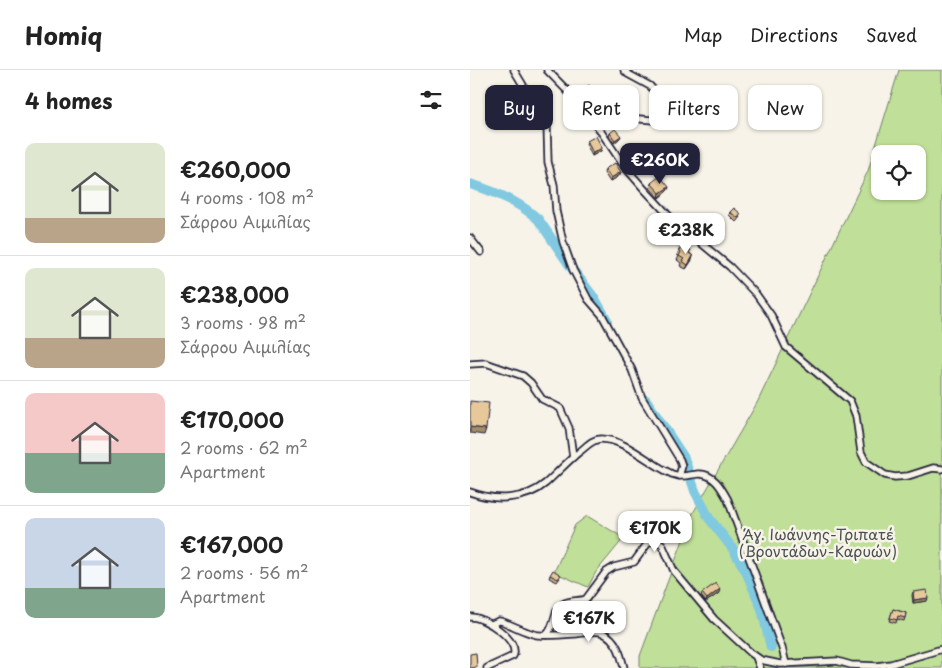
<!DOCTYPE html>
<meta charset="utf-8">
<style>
:root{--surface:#fff;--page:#f6f6f6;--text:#222;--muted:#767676;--line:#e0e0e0;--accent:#22223b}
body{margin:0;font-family:"Playpen Sans",sans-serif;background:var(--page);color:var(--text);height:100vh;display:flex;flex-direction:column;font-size:19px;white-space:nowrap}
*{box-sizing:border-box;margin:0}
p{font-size:16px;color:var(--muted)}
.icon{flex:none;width:28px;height:28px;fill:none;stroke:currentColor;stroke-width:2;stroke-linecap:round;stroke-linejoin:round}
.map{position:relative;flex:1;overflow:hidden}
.drawer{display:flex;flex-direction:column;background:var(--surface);width:470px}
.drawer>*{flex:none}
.banner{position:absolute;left:15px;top:15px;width:381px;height:45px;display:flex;gap:10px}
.controls{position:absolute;left:401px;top:75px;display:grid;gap:10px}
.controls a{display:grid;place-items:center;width:55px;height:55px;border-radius:10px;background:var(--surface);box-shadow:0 1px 4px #0004;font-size:25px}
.price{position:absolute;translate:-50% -42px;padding:0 11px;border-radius:10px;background:#fff;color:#222;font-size:16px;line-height:32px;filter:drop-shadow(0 1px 2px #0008)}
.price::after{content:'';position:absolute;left:50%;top:30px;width:15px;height:11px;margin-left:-8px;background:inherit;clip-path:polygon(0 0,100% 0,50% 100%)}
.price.active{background:var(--accent);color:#fff}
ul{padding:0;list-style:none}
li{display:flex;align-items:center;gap:15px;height:125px;padding:0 25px}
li+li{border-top:1px solid var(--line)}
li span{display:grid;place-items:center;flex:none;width:140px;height:100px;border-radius:10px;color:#555}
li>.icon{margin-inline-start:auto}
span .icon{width:60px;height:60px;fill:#fffc;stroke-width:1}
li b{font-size:21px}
h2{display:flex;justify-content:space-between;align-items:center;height:60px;padding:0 25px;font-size:21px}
.chip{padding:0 18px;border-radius:10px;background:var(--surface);box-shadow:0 1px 4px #0004;font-size:18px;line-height:45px}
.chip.active{background:var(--accent);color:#fff}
header{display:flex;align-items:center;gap:30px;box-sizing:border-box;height:70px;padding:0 25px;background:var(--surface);border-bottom:1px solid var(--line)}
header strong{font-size:24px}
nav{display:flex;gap:28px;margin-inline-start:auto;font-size:18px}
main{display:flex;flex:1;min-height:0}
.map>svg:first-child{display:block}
.green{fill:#c0df98;stroke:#71806a;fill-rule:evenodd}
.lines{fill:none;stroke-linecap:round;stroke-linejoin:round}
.river{stroke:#80c9e1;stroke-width:10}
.street-casing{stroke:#22223b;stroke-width:9}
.street{stroke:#f7f3e8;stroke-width:5.5}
.wall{fill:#c7ac84;stroke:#22223b}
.shaded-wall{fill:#a28c6c;stroke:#22223b}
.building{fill:#e7c89a;stroke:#22223b}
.labels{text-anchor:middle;stroke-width:5;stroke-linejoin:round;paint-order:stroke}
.park-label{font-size:15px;fill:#4a5152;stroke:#f7f3e8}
</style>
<header>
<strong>Homiq</strong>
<nav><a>Map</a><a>Directions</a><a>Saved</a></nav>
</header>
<main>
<section class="drawer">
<h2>4 homes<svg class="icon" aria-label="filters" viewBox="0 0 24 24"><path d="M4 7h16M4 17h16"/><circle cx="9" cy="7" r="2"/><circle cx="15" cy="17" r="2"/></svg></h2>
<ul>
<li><span style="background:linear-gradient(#dfe7d0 75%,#b9a48a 0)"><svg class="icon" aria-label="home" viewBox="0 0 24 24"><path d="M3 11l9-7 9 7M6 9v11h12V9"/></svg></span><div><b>€260,000</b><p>4 rooms · 108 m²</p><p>Σάρρου Αιμιλίας</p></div></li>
<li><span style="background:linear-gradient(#dfe7d0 70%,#b9a48a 0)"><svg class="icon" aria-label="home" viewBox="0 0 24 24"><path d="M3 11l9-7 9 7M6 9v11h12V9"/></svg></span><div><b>€238,000</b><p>3 rooms · 98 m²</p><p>Σάρρου Αιμιλίας</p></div></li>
<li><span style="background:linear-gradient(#f6c9c9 60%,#7fa58c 0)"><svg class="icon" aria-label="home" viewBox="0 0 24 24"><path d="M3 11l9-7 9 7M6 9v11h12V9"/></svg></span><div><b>€170,000</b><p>2 rooms · 62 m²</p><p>Apartment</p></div></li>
<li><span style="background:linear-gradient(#c9d6e8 70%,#7fa58c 0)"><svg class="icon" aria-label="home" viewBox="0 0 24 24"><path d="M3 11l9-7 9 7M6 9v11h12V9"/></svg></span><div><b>€167,000</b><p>2 rooms · 56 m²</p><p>Apartment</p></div></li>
</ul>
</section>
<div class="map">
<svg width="472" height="598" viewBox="0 0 472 598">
<rect width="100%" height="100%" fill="#f7f3e8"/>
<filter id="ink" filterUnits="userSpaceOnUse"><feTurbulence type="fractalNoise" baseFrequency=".02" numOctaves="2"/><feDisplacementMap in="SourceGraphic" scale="10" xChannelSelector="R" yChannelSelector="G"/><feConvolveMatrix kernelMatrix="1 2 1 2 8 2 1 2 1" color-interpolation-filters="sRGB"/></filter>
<g filter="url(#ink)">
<g class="green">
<path d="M429 0H472V598H170V586L223 443 287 333 398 101ZM410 84H448V121H410Z"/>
<path d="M117 446 154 468 126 502 118 517 86 503 85 500 105 455Z"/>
</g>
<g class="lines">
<g class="river">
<path d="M0 114C24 121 49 132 68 149L103 200 125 229 137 250"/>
<path d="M176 330 214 388 225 421 239 448 263 479 276 501 292 539 301 577"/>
</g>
<g class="street-casing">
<g id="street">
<path d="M44 0 77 55 78 92 84 115 86 141 93 172 103 200 118 229 132 245 162 300 172 328 210 390 212 396 209 406"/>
<path d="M77 0 117 41 154 96 175 120 202 149 260 197 286 224 301 245 316 277 380 331 386 346 391 382 396 392 415 405 425 407 438 406 463 398 472 399"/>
<path d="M114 37 129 28C138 31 142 39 149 43 163 51 183 49 198 51L203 49 204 42 180 16 158 4 154 0"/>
<path d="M0 168 11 182"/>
<path d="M0 294 16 293 53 306 61 313 72 329 90 338 99 358 103 387"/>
<path d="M0 422C24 431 55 431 76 413 87 403 97 392 109 382 116 377 122 369 131 369 155 369 181 395 202 404 213 408 218 405 228 404 244 403 252 419 258 430L312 578 316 594"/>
<path d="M0 547C14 546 51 571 43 586L17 598"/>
<path d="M22 554C22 554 28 551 29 551 33 550 57 564 68 565 79 566 92 565 103 564 112 564 125 559 133 563 147 569 151 585 154 598"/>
<path d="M76 565C86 557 82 541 93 534 99 529 109 532 116 529L136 502 144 497 164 492 178 473 184 470 192 474 204 501 244 549 281 583 291 590 310 594 367 591 381 595 407 596 421 594 472 579"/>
<path d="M286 587 290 598"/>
</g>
</g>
<use href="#street" class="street"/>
</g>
<g class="wall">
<path d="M109 22H121L120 23V28L114 31 108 25Z"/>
<path d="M140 63 151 66 149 69 144 73 139 66Z"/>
<path d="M117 71 132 78 131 81 122 86 116 74Z"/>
<path d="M135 99 150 105 140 112 134 103Z"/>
<path d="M181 113 199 117 197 121 189 128 180 118Z"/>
<path d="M260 142 270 147 266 152 259 145Z"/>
<path d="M242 154 241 157 232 168 225 161 226 157Z"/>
<path d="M209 180 220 183 223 186 222 190 216 199 210 196 211 193 207 190 209 186 207 185Z"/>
<path d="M80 505 90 508 87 512 79 508Z"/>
<path d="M443 522 457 531 443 533 442 525Z"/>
<path d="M232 523H249L236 532 231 526Z"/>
<path d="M423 539 436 543 434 551 427 549 426 553 419 551Z"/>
</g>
<g class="shaded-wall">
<path d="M121 25 120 28 114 31 115 28Z"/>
<path d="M151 66 149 69 144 73 145 70Z"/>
<path d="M132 78 131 81 122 86 123 83Z"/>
<path d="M151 102 150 105 140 112 141 108Z"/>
<path d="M199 117 197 121 189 128 190 123Z"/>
<path d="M242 154 241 157 232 168 234 165Z"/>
<path d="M223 186 222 190 216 199 218 195Z"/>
<path d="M0 357 16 359 14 365 0 363Z"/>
<path d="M250 519 249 523 236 532 237 529Z"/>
<path d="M458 528 457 531 443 533 444 530Z"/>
</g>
<g class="building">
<path d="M119 15 122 19 119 22 121 25 115 28 109 22Z"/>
<path d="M145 59 151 66 145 70 140 63Z"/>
<path d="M126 66 132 78 123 83 117 71Z"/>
<path d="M145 93 151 102 141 108 135 99Z"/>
<path d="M190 106 199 117 190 123 181 113Z"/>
<path d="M264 138 271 144 268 148 260 142Z"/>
<path d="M234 148 242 154 234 165 226 157Z"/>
<path d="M213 175 221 180 219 183 223 186 218 195 212 191 214 189 209 186 211 182 209 180Z"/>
<path d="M0 331 19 333 16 359 0 357Z"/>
<path d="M83 500 91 505 88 509 80 505Z"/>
<path d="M246 513 250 519 237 529 232 523Z"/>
<path d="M457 520 458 528 444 530 443 522Z"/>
<path d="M423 539 436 543 435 548 428 546 427 550 420 548Z"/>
<path d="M6 583 7 597 0 598V584Z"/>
</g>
</g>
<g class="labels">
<g class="park-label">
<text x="348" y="470">Άγ. Ιωάννης-Τριπατέ<tspan x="348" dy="17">(Βροντάδων-Καρυών)</tspan></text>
</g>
</g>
</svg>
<div class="controls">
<a><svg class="icon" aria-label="locate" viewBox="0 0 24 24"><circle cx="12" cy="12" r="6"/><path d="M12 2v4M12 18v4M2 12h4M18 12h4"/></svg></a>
</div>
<b class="price active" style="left:190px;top:115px">€260K</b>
<b class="price" style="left:216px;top:185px">€238K</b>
<b class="price" style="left:185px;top:483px">€170K</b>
<b class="price" style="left:119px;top:573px">€167K</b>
<div class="banner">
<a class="chip active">Buy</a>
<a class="chip">Rent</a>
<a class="chip">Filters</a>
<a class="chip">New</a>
</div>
</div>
</main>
